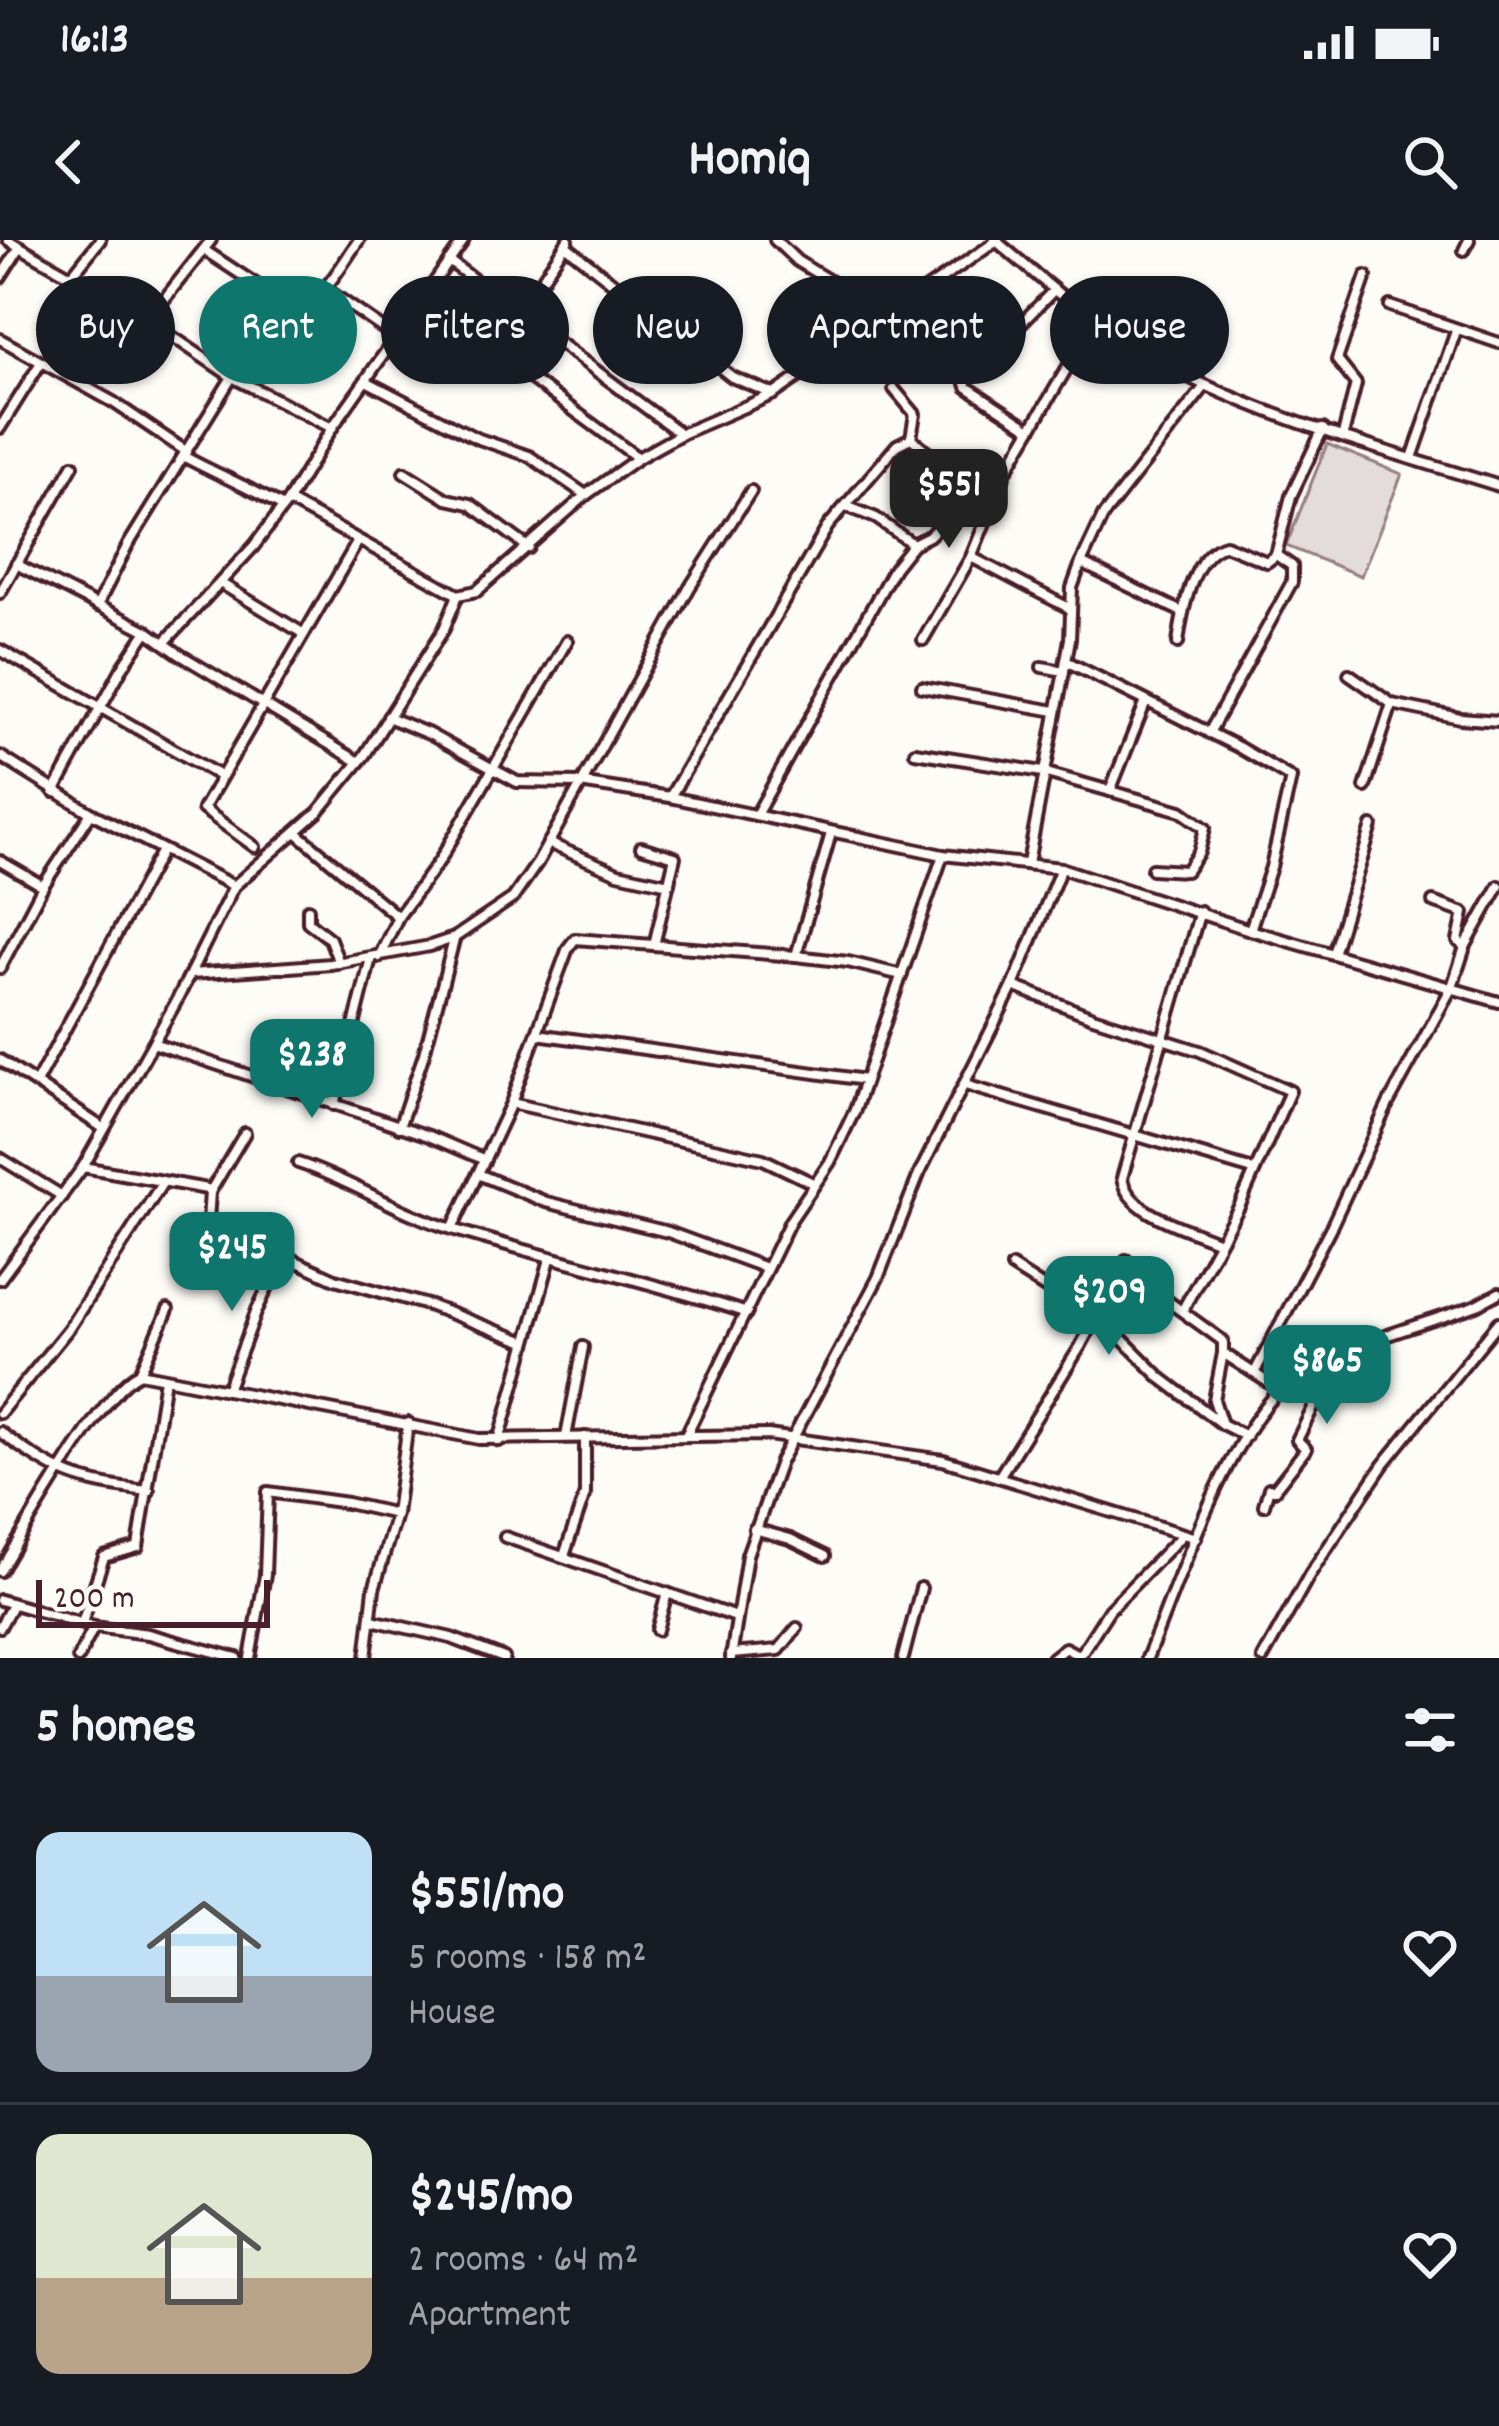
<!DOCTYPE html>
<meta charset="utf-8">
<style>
:root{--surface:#171b24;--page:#20242c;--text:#f1f3f6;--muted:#9ea1a6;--line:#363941;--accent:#0f766e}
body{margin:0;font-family:Dekko,sans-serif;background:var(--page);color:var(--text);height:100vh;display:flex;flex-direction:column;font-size:45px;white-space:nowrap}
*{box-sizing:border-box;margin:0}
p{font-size:39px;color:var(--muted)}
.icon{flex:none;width:66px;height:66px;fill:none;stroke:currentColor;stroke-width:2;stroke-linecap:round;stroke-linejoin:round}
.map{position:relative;height:1418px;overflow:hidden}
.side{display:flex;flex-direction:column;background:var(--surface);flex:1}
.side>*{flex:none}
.banner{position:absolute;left:36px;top:36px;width:1428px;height:108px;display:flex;gap:24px}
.scale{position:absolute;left:36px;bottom:30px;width:234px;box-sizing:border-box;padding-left:12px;border:6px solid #4a1f2b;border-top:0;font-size:33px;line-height:42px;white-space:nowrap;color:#4a1f2b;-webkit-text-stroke:9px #fdfcf7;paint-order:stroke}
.price{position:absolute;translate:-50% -102px;padding:0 27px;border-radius:24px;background:var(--accent);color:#fff;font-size:39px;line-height:78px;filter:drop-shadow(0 3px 6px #0008)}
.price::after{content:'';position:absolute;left:50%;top:72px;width:36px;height:27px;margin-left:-18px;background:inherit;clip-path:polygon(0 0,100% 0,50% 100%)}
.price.current{background:#222;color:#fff}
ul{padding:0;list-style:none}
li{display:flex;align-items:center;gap:36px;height:300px;padding:0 36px}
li+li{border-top:3px solid var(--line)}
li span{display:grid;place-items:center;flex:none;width:336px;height:240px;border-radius:24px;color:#555}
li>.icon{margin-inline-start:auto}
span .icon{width:144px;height:144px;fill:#fffc;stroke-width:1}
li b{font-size:51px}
h2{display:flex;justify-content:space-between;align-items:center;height:144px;padding:0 36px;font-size:51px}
.tag{padding:0 42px;border-radius:54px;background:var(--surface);box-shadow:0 3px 9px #0004;font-size:42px;line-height:108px}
.tag.current{background:var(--accent);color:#fff}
.status{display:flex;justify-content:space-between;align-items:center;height:84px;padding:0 60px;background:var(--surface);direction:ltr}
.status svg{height:33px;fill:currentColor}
header{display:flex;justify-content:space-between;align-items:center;height:156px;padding:0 36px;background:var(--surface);font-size:54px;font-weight:700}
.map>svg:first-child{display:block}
.green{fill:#e3dcda;stroke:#967e82;stroke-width:3}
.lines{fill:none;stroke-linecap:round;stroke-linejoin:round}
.minor-casing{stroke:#4a1f2b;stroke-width:16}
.minor{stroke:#fdfcf7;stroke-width:8}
</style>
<div class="status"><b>16:13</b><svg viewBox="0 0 49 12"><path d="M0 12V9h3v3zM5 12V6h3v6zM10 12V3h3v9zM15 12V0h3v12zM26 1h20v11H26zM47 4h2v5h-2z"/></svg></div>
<header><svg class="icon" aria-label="back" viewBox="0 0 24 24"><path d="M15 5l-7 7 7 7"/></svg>Homiq<svg class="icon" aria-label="search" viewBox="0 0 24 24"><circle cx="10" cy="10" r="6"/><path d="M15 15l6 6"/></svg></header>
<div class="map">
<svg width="1499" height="1418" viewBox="0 0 1499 1418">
<rect width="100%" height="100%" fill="#fdfcf7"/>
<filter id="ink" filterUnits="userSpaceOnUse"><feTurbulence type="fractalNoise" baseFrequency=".00833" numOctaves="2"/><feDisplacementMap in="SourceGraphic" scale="24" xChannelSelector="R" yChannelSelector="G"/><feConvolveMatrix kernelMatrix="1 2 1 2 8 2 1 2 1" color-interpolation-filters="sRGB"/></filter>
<g filter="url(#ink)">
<path class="green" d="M1327 204 1402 234 1361 336 1286 306Z"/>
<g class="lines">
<g class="minor-casing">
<g id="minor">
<path d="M8 0 148 80 232 137 332 188"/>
<path d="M775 0 797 21 887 76"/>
<path d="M995 0C1044 41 1092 85 1148 116 1256 177 1382 209 1499 246"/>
<path d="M565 5 732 137 773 154"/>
<path d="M204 10 292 68C322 65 342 23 359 0"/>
<path d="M1464 10 1469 0"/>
<path d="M449 21 681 194"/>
<path d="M73 34 100 0"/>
<path d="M0 38 20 7"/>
<path d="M323 47 395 97"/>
<path d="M1390 66 1499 103"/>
<path d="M519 74 568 0"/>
<path d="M408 77 426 87 442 114 459 117"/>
<path d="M148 80 211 0"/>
<path d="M428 87 457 90 472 103"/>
<path d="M0 99 113 162 187 212"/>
<path d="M506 124 534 141 638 218"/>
<path d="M366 141 476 198 529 216 586 255"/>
<path d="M894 149 915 174 911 198"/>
<path d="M0 188 40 124"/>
<path d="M1031 189 967 147 965 140 1053 51"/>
<path d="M1343 195 1356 144 1337 120 1366 36"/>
<path d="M185 217C218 235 251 248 283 267"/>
<path d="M1412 218 1456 91"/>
<path d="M404 232 447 259 470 264 529 308"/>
<path d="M288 261 458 355 477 351 586 255 638 218 681 194 774 154 998 0"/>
<path d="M846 266 876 278 913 304"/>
<path d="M971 317 1069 368"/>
<path d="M1081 323 1182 372"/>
<path d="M16 324 147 391 179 414 359 522"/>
<path d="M220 343 304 394"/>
<path d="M0 353 73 225"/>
<path d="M97 366 128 305 232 137"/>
<path d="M923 400 971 317 1004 236"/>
<path d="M164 403 254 306 288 261 332 188 464 0"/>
<path d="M1178 403C1182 373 1192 313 1225 305L1267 322 1276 315 1291 256 1323 189"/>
<path d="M0 410 220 536"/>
<path d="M1066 421 1238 507 1291 538 1271 627 1250 690"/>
<path d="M1042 427 1064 431"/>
<path d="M1349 434 1392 464 1460 478 1499 481"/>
<path d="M922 447 1055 471"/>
<path d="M388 477 429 494 517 542 580 543 670 557 943 615 1061 628 1250 690 1499 762"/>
<path d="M1209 493 1292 342V326L1276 315"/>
<path d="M915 512 1043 532 1181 571 1205 588 1199 612 1186 631 1152 629"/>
<path d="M0 516 91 573 234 646"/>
<path d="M1365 547 1392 464"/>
<path d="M1110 551 1145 464"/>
<path d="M54 552 121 430 147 391"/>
<path d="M670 557 828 286 897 205 911 198 956 235 972 255"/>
<path d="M756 575 894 328 913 304 929 296 972 255 1004 235 1096 79"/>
<path d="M297 593 398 677 440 620 567 401"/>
<path d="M548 603 618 633 669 644"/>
<path d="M255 607 203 569 358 301"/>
<path d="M641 607 675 617 654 705"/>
<path d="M0 621 43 646"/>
<path d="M1028 623 1070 399 1072 348 1081 323 1103 276 1205 146"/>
<path d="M1433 662 1464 673 1458 701 1465 707"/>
<path d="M308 669V682L330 699 339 723"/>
<path d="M1200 671 1122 938C1128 975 1188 988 1219 1002"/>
<path d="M1333 714 1372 586"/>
<path d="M796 716 831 593"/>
<path d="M379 717 398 677"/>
<path d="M0 728 43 646 91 573"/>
<path d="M191 734 331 724 430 706 454 698 513 658 538 622 690 347 751 251"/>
<path d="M1013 746 1093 777 1200 811 1290 851 1240 965 1182 1071"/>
<path d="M537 794 865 840"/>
<path d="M153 803 429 896 485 920"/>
<path d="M0 820 103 888"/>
<path d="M37 841 161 612"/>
<path d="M965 845 1253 930"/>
<path d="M511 863 763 919 815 944"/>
<path d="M334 865 371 718"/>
<path d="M399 887 424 814 454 700"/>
<path d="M0 918 62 956"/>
<path d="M298 923C351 940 398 973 452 989 550 1019 649 1041 747 1073"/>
<path d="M83 927 207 949 210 952 208 981 335 1039 431 1066 526 1102"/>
<path d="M478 934 546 962 668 992 766 1028"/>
<path d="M210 952 245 893"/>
<path d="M452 989 511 863 568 708 575 699 796 716 848 722 902 735"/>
<path d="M1012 1027 1117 1094 1161 1138 1222 1184"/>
<path d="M0 1039 83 927 176 762 234 646 318 572 364 516 444 389 458 355"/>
<path d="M1223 1113 1214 1160 1222 1184 1246 1196"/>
<path d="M1255 1132 1332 985 1388 864 1452 747 1465 707 1499 646"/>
<path d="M140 1133 168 1070"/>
<path d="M227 1150 257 1070 282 1017"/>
<path d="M0 1173 69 1088 163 942"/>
<path d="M0 1192C55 1234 80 1244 149 1251"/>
<path d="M687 1193 790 981 830 922 855 870 943 615"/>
<path d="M566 1197 583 1107"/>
<path d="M499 1201 550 1019"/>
<path d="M999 1237 1080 1107 1126 1020 1169 1062 1223 1101V1113L1280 1150"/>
<path d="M1264 1265 1269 1248 1274 1250 1306 1209 1297 1200 1319 1156 1322 1125"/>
<path d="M754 1289 790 1299 825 1316"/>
<path d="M505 1297 736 1377"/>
<path d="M564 1316 585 1254V1197"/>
<path d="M0 1331C25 1290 102 1150 140 1133L479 1199 768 1195 943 1220 1196 1298"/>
<path d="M0 1360 94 1387 148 1394 237 1418"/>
<path d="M372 1380 451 1398 504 1418"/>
<path d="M82 1383 104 1317 138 1307 165 1139"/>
<path d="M0 1387 12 1365"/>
<path d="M657 1390 667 1353"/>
<path d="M731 1414 779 1410 797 1388"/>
<path d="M78 1418 94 1387"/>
<path d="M250 1418 265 1335 268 1252 347 1263 396 1274"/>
<path d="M366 1418 374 1349 396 1274 408 1183"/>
<path d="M731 1418 747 1315 780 1222 878 1038 920 932 1013 746 1061 628"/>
<path d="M903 1418 921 1348"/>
<path d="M1052 1418 1065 1408 1078 1415 1082 1412 1109 1370 1182 1295"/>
<path d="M1147 1418C1179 1342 1229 1182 1297 1136 1343 1105 1423 1085 1477 1065L1499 1053"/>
<path d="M1263 1418 1310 1334 1383 1225 1499 1082"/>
</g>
</g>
<use href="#minor" class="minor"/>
</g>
</g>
</svg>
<div class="scale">200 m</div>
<b class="price current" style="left:949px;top:311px">$551</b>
<b class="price" style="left:312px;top:881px">$238</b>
<b class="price" style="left:232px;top:1074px">$245</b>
<b class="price" style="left:1109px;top:1118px">$209</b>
<b class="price" style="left:1327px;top:1187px">$865</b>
<div class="banner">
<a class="tag">Buy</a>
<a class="tag current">Rent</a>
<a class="tag">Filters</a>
<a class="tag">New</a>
<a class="tag">Apartment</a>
<a class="tag">House</a>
</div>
</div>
<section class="side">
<h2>5 homes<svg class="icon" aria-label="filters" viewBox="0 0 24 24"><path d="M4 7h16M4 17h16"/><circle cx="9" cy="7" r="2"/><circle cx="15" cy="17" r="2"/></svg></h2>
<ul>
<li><span style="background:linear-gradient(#bfe0f5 60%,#9aa5b1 0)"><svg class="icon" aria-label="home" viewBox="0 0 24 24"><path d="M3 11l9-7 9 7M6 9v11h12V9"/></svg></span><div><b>$551/mo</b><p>5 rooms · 158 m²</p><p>House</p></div><svg class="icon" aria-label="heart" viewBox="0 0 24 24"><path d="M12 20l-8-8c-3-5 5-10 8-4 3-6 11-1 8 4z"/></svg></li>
<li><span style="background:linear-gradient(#dfe7d0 60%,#b9a48a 0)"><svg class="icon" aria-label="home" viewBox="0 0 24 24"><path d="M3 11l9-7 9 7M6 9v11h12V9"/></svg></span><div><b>$245/mo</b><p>2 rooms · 64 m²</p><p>Apartment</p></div><svg class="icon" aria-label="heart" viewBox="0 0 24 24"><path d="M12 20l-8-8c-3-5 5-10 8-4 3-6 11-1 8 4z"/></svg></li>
</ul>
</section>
